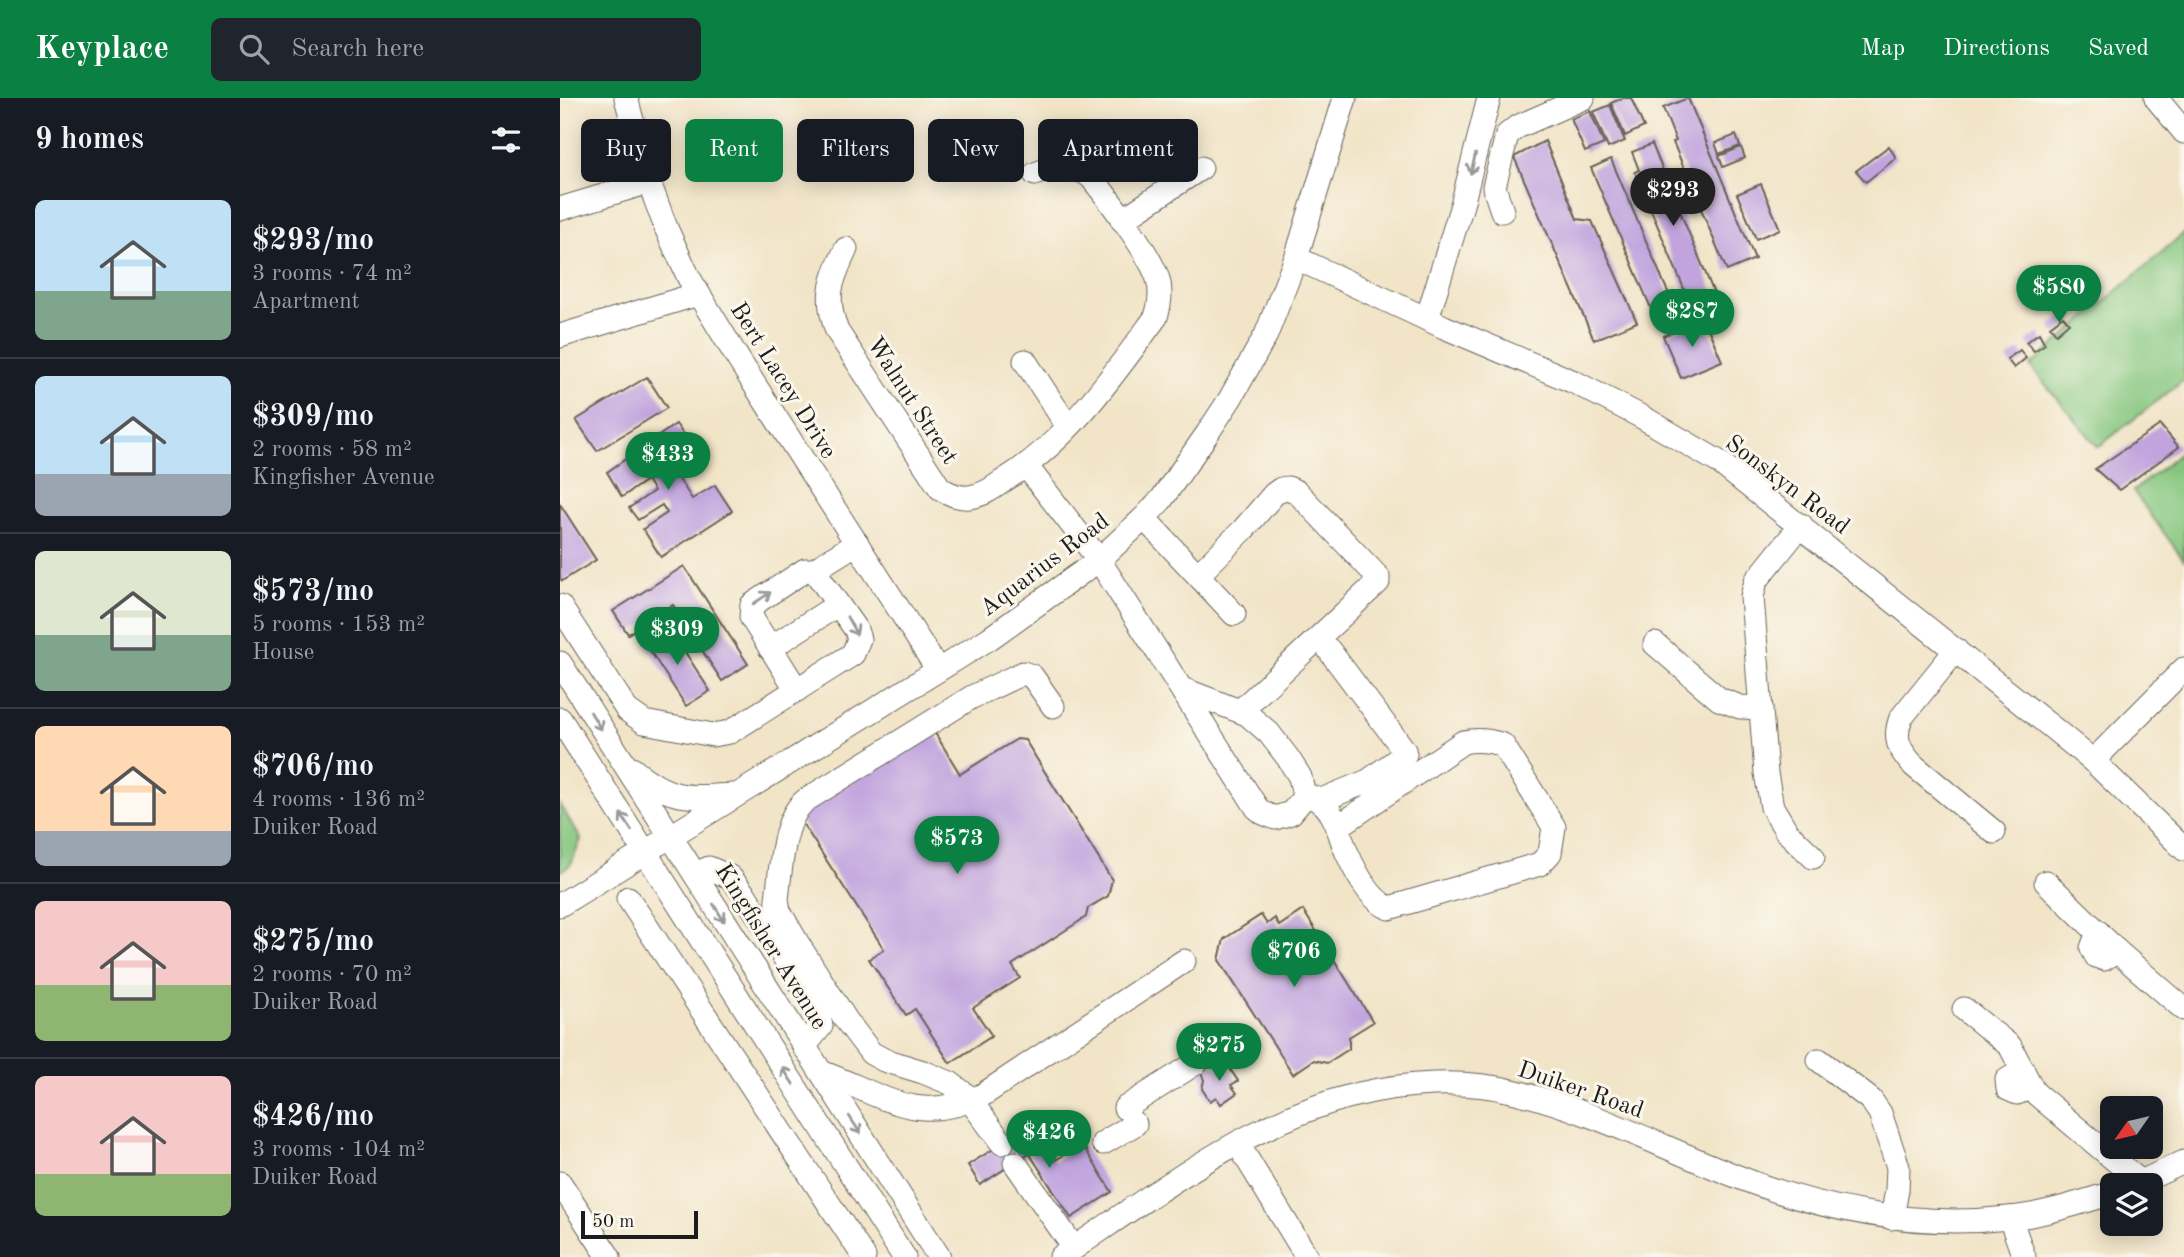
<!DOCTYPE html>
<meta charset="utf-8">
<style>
:root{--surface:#171b24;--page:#20242c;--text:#f1f3f6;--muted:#9ea1a6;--line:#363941;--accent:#0b8043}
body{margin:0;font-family:"Old Standard TT",serif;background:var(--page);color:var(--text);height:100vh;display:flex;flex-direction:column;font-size:26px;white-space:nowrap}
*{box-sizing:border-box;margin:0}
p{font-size:23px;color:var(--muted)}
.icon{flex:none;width:38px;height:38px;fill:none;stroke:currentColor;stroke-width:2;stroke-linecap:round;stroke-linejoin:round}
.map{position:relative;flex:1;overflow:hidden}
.panel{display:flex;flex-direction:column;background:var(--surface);width:560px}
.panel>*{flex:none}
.hud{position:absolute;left:21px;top:21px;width:665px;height:63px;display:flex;gap:14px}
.needle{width:46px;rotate:236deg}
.controls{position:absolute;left:1540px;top:998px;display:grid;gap:14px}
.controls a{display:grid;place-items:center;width:63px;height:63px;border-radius:10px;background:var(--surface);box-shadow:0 4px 18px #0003;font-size:35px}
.scale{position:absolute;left:21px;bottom:18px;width:117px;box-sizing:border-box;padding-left:7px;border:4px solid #1c1c1c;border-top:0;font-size:19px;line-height:24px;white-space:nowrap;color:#1c1c1c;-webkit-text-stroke:5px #fbf7ec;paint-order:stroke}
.price{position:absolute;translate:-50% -60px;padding:0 16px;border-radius:24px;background:var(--accent);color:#fff;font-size:23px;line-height:46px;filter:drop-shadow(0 2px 4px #0008)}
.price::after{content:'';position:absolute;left:50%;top:42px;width:21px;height:16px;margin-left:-10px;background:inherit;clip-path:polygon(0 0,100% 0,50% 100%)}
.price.current{background:#222;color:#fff}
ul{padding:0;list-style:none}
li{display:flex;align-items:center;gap:21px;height:175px;padding:0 35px}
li+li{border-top:2px solid var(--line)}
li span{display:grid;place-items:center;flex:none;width:196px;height:140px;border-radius:10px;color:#555}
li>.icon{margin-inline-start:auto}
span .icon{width:84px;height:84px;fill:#fffc;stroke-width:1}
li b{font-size:30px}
h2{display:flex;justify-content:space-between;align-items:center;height:84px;padding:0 35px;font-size:30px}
.chip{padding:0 24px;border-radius:10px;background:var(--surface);box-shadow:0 4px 18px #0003;font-size:24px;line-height:63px}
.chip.current{background:var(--accent);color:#fff}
header{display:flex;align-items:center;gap:42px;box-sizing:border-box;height:98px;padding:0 35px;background:var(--accent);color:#fff}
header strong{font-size:33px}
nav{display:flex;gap:38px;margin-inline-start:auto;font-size:24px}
.search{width:490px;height:63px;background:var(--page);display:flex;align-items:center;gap:18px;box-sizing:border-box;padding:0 24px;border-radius:10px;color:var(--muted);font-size:26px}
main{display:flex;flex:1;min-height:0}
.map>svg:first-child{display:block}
.green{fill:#84c67e;stroke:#50714d;stroke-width:2}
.building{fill:#c1a4de}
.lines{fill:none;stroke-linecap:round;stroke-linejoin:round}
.minor-casing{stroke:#676258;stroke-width:25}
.minor{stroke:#fff;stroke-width:23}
.oneway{stroke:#999}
.labels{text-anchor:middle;stroke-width:6;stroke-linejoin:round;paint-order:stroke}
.street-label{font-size:24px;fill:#1c1c1c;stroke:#fbf7ec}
</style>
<header>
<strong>Keyplace</strong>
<div class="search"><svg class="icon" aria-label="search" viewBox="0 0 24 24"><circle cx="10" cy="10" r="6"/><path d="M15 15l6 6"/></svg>Search here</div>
<nav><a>Map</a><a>Directions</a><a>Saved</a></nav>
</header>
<main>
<section class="panel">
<h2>9 homes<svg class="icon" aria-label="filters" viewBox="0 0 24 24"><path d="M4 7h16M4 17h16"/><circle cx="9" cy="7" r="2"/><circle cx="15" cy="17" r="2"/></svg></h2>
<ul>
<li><span style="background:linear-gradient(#bfe0f5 65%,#7fa58c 0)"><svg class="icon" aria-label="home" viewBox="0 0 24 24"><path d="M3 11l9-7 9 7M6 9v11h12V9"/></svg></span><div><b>$293/mo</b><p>3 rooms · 74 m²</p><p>Apartment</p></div></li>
<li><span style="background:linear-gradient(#bfe0f5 70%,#9aa5b1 0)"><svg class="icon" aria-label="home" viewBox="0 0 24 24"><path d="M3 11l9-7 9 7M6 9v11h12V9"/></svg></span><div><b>$309/mo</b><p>2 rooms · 58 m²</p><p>Kingfisher Avenue</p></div></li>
<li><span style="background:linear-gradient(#dfe7d0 60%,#7fa58c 0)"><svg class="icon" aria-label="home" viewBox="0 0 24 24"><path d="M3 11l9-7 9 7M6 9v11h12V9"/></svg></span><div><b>$573/mo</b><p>5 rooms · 153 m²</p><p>House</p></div></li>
<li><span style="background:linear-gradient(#ffd9b3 75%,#9aa5b1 0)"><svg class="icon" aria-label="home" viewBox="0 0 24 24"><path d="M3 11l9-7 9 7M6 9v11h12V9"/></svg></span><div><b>$706/mo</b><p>4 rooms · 136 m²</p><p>Duiker Road</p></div></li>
<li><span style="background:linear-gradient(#f6c9c9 60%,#8fb573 0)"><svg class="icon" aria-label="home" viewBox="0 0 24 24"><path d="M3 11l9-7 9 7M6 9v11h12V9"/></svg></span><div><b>$275/mo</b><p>2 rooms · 70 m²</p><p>Duiker Road</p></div></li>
<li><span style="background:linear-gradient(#f6c9c9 70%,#8fb573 0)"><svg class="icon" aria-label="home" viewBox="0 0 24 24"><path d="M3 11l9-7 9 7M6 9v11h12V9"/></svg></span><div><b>$426/mo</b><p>3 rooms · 104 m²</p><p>Duiker Road</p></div></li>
</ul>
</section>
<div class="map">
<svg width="1624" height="1159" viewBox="0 0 1624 1159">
<rect width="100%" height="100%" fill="#fbf7ec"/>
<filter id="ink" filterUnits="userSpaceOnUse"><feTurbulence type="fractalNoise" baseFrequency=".0143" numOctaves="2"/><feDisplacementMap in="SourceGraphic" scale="14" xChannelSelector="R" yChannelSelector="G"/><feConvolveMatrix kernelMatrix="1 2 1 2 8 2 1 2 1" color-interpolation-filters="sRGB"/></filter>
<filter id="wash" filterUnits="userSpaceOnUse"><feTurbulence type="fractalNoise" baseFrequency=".00686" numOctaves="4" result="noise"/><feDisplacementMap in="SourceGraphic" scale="28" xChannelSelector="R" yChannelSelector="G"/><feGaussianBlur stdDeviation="1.57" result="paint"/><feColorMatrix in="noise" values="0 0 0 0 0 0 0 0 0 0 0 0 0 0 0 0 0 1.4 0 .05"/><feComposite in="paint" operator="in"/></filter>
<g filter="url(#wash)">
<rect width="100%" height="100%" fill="#f1e4c7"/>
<g class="green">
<path d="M1624 135V282L1538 349 1470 268Z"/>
<path d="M1624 352V462L1573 393Z"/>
<path d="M0 707 21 741 11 766 0 774Z"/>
</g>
<g id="blocks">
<g class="building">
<path d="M1063 0H1071L1084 29 1065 38 1051 5Z"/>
<path d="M1128 0 1195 161 1167 173 1113 44 1116 43 1103 10Z"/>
<path d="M1050 7 1065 43 1048 50 1033 14Z"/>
<path d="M1030 13 1044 46 1025 54 1011 21Z"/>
<path d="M1176 37 1180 48 1159 56 1155 45Z"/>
<path d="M985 43 1017 121 1032 123 1077 224 1034 242 954 59Z"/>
<path d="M1092 46 1158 205 1138 213 1131 196 1127 198 1075 74 1079 72 1072 54Z"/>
<path d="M1329 48 1336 60 1306 84 1296 73Z"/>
<path d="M1181 49 1185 60 1163 69 1159 58Z"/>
<path d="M1051 61 1119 220 1099 229 1031 70Z"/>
<path d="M1201 86 1220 131 1196 141 1177 96Z"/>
<path d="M1503 218 1509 225 1496 236 1490 228Z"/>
<path d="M1144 221 1162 263 1121 280 1103 238Z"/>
<path d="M1479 235 1485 246 1474 253 1466 244Z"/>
<path d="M1460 252 1466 260 1454 270 1447 261Z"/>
<path d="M87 279 107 310 37 353 16 322Z"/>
<path d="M116 326 135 353 111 369 132 401 155 387 172 413 101 459 83 431 107 415 102 407 78 422 69 410 94 393 87 382 62 399 47 374Z"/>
<path d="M1600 327 1619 349 1559 392 1535 371Z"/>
<path d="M0 406 36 462 2 483 0 480Z"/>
<path d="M124 468 188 566 162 583 113 507 68 536 53 513Z"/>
<path d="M109 529 150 593 126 608 85 545Z"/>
<path d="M375 635 400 676 457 641 465 642 552 782 548 798 528 810 526 819 452 867 460 880 413 910 432 938 390 965 355 911 346 917 309 861 324 851 239 720 241 713Z"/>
<path d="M743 812 813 924 789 939V951L767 965 754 962 733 976 659 862 664 841 701 817 707 826 715 820 719 828Z"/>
<path d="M654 965 660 973 668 968 678 983 671 987 677 995 661 1006 656 999 650 1003 642 991 644 982 641 974Z"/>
<path d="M472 1027 494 1063 522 1046 552 1094 511 1120 469 1055 420 1087 408 1067Z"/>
</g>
</g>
</g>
<g filter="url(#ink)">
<use href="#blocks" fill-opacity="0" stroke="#676258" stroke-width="2"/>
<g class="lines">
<g class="minor-casing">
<g id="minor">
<path d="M66 0 89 84 106 130 129 180 180 264 378 572"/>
<path d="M1596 0 1624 34"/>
<path d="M0 111 89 84"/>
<path d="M942 113 934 89 947 37 957 29 1023 0"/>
<path d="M562 122 641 70"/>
<path d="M286 151C271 183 264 199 277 233L380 390C389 396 398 400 409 399 422 398 433 390 443 383 507 344 552 279 596 219 600 206 602 194 598 181 590 156 549 101 531 79 511 64 497 67 475 76"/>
<path d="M736 160 884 229 1014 284 1082 319 1159 364 1494 631 1533 663 1624 751"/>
<path d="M867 221 902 107 929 0"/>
<path d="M0 238 138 196"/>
<path d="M465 263 508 329"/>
<path d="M467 369 539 462 697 710 703 715 715 720 731 715 741 703 744 697 740 679 728 660 709 635 687 616 622 591"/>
<path d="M584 420 674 516"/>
<path d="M1241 427 1196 483 1192 499 1206 675 1212 709 1227 734 1253 759"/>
<path d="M639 476 683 432 714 396 721 391 728 390 737 394 818 479V484L680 613"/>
<path d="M0 508 67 612 84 624 153 637 170 634 293 556 299 541 296 532 254 472"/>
<path d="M1095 546 1159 601 1180 609 1201 610"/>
<path d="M210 550 268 513"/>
<path d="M1396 552 1341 620C1333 640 1339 652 1353 667L1434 734"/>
<path d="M0 565 379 1159"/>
<path d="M237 592 191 519 192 507 245 472H254L297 445"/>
<path d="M0 621 344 1159"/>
<path d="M1533 663 1624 571"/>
<path d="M72 671C110 702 125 700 173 697"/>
<path d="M744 697C748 698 755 700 759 702 777 715 779 738 787 755 795 773 810 802 829 810L980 766 990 755 994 729 943 647C929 642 917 641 903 644L779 728"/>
<path d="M759 703 808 683 845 656 844 652 769 552"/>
<path d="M135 776 149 770 170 779 185 797 258 913 261 928 244 949"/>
<path d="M1486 784 1558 854 1624 911"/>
<path d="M68 800 304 1159"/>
<path d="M0 807 430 540 539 462 584 420 601 402 647 336 670 301 706 237 736 160 785 0"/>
<path d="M1538 834 1532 850 1536 858 1544 861 1558 854"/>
<path d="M1404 911 1450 948 1474 994 1581 1084"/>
<path d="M1259 962 1311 1002 1320 1015 1338 1069 1337 1092 1332 1120"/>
<path d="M1463 972 1447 982 1448 991 1457 995 1470 990"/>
<path d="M261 974C321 996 356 1028 421 998L624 863"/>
<path d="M565 1010 636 965"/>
<path d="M442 1045 406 997 390 985 363 974 324 962 311 955 286 922 238 846 219 813 217 801C221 772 222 720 246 702L412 599 463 575 472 578 493 608"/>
<path d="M543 1045 575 1026"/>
<path d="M678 1046 747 1159"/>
<path d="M455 1065 514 1150"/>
<path d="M0 1085 49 1159"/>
<path d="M1574 1087 1624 1064"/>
<path d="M1450 1120 1464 1159"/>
<path d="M501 1159C590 1099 690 1023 795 997 844 985 903 981 952 993 1040 1014 1120 1059 1205 1089 1283 1116 1366 1129 1449 1120 1483 1117 1519 1105 1552 1095"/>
</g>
</g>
<use href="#minor" class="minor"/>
</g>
<defs><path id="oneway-shaft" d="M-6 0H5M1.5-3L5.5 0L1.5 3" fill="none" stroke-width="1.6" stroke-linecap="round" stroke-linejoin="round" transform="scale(1.75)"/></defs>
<g class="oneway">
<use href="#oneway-shaft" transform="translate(913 66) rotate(104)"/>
<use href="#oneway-shaft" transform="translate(202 500) rotate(-34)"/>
<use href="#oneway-shaft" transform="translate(292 528) rotate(61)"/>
<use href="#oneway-shaft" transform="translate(36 623) rotate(58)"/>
<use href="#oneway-shaft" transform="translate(66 724) rotate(-123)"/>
<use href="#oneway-shaft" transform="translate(159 815) rotate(58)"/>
<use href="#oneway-shaft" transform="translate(228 978) rotate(-123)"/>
<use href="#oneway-shaft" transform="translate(295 1027) rotate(57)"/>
</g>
</g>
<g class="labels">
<g class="street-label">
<text transform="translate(224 282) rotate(58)" y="8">Bert Lacey Drive</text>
<text transform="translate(353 302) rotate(57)" y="8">Walnut Street</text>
<text transform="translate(1228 386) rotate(37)" y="8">Sonskyn Road</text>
<text transform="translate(484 466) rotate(-37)" y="8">Aquarius Road</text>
<text transform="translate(212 848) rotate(58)" y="8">Kingfisher Avenue</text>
<text transform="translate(1021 991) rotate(19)" y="8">Duiker Road</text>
</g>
</g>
</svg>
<div class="controls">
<a><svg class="needle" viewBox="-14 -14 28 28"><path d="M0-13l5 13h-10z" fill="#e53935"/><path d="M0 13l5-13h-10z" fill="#9ea1a6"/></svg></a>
<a><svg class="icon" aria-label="layers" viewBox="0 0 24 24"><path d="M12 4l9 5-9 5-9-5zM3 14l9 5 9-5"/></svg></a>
</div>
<div class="scale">50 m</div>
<b class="price current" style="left:1113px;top:130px">$293</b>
<b class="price" style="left:1499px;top:227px">$580</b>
<b class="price" style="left:1132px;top:251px">$287</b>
<b class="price" style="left:108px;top:394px">$433</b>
<b class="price" style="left:117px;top:569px">$309</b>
<b class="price" style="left:397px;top:778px">$573</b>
<b class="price" style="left:734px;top:891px">$706</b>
<b class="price" style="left:659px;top:985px">$275</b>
<b class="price" style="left:489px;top:1072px">$426</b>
<div class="hud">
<a class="chip">Buy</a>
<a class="chip current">Rent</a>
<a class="chip">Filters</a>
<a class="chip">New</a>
<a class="chip">Apartment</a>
</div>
</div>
</main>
